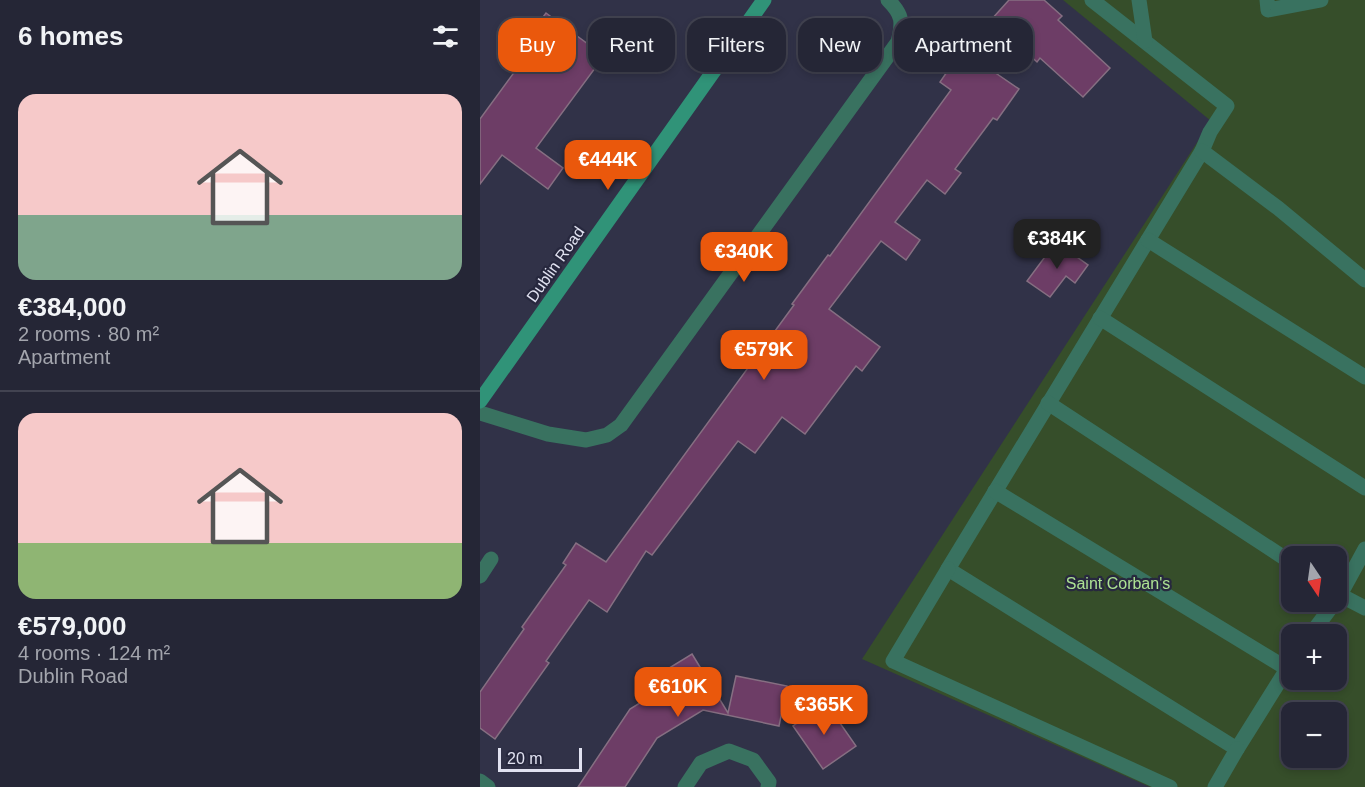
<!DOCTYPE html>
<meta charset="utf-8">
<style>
:root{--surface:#252636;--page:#313242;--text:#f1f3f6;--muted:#a3a5ad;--line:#424351;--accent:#ea580c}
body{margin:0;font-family:Helvetica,sans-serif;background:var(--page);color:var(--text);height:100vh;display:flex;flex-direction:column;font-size:22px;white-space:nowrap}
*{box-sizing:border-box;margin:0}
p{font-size:20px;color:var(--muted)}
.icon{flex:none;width:33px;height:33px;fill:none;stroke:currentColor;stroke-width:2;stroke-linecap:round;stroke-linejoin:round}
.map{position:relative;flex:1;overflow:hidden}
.details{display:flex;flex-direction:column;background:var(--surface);width:480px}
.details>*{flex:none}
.hud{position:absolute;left:18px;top:18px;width:570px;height:54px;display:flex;gap:12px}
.needle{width:39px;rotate:167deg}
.buttons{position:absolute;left:801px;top:546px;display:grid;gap:12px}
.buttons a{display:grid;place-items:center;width:66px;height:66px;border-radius:12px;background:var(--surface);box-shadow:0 3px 9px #0003,0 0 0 2px var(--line);font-size:30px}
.scale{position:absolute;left:18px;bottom:15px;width:84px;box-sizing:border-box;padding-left:6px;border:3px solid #e1e2f1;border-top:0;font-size:16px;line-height:21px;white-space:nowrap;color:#e1e2f1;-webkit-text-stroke:4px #27283e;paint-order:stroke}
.price{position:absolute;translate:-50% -51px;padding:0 14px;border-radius:12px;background:var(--accent);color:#fff;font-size:20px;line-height:39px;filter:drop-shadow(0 2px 3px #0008)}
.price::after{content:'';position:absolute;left:50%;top:36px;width:18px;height:14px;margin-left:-9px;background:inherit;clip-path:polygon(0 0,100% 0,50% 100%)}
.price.current{background:#222;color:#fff}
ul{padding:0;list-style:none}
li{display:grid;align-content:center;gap:12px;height:318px;padding:0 18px}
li+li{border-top:2px solid var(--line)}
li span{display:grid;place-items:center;height:186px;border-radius:18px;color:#555}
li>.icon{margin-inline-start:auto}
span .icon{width:108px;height:108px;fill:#fffc;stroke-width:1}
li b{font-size:26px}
h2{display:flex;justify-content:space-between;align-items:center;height:72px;padding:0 18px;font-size:26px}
.tag{padding:0 21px;border-radius:18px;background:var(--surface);box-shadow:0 3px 9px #0003,0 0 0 2px var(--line);font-size:21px;line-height:54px}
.tag.current{background:var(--accent);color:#fff}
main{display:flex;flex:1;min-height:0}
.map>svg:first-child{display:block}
.green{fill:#364e2a;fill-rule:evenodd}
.building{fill:#6d3d66;stroke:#866f82;stroke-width:1.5}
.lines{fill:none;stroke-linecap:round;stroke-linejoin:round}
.lane{stroke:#397260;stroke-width:15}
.street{stroke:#397260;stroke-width:15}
.secondary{stroke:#309378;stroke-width:15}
.labels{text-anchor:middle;stroke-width:4.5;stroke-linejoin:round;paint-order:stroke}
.street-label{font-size:16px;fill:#e1e2f1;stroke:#27283e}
.park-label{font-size:16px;fill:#ade293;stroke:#27283e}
</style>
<main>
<section class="details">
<h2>6 homes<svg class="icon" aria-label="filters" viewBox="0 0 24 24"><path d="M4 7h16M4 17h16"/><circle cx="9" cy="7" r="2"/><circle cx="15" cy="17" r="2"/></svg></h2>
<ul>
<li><span style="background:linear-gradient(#f6c9c9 65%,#7fa58c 0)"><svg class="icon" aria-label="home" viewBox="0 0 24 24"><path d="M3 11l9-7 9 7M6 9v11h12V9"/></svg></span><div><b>€384,000</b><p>2 rooms · 80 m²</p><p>Apartment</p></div></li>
<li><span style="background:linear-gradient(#f6c9c9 70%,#8fb573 0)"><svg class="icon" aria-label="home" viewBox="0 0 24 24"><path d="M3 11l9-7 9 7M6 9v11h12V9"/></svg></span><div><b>€579,000</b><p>4 rooms · 124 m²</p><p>Dublin Road</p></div></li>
</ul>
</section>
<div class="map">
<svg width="885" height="787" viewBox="0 0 885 787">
<rect width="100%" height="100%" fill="#313248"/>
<path class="green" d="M583 0H885V787H670L382 659 731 121ZM812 556H856V602H812ZM812 634H856V680H812ZM812 712H856V758H812Z"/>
<g class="building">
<path d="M529 0H564L582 16 578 20 630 68 603 97 560 58 557 62 511 20Z"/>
<path d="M66 13 124 56 56 148 83 168 68 189 22 155 0 184V119L57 41 49 36Z"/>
<path d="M482 50 539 89 517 120 513 118 475 169 481 173 465 194 447 180 415 222 440 240 426 260 401 241 349 309 400 347 382 371 376 366 325 434 302 417 275 453 258 441 172 555 166 551 127 612 109 600 66 661 69 663 15 739 0 728V692L44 629 42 627 86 565 83 563 96 543 126 562 314 305 312 304 326 285 348 255 350 256 471 90 460 82Z"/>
<path d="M576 242 608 265 595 283 586 276 570 297 547 281Z"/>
<path d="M212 654 248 713 256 676 307 686 299 726 223 710 177 738 145 787H98L150 709 194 682 186 670Z"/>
<path d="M346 703 376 746 343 769 313 726Z"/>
</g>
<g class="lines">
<g class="lane">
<path d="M612 0 747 106 730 132 722 151 468 569 757 749 812 661"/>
<path d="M659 0 665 41"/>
<path d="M787 0 788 10 841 0"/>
<path d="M722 151 798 208 885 280"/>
<path d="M668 240 885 377"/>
<path d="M620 318 885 488"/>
<path d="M568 403 812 563"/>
<path d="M515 491 806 668"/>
<path d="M468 569 413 661 690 787"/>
<path d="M856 592 860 595 885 549"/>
<path d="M856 599 860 595 885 608"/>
<path d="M831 634 855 602"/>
<path d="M735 787 757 749"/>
</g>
<g class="street">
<path d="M0 413 68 434 106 440 127 435 141 425 418 42C423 22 423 15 408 0"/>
<path d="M0 576 11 559"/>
<path d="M0 781 8 787"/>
<path d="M205 787 221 763 249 751 273 760 289 782 288 787"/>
</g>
<path class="secondary" d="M0 401 284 0"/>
</g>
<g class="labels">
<g class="street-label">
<text transform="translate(75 264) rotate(-55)" y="6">Dublin Road</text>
</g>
<g class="park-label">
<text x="638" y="589">Saint Corban's</text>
</g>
</g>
</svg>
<div class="buttons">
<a><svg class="needle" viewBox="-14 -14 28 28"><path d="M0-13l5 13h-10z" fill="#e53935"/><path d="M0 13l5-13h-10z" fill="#a3a5ad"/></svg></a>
<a>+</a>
<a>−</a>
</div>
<div class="scale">20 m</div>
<b class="price" style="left:128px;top:191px">€444K</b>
<b class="price current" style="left:577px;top:270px">€384K</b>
<b class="price" style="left:264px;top:283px">€340K</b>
<b class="price" style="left:284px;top:381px">€579K</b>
<b class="price" style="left:198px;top:718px">€610K</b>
<b class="price" style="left:344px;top:736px">€365K</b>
<div class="hud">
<a class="tag current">Buy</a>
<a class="tag">Rent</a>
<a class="tag">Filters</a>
<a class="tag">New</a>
<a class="tag">Apartment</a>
</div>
</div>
</main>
